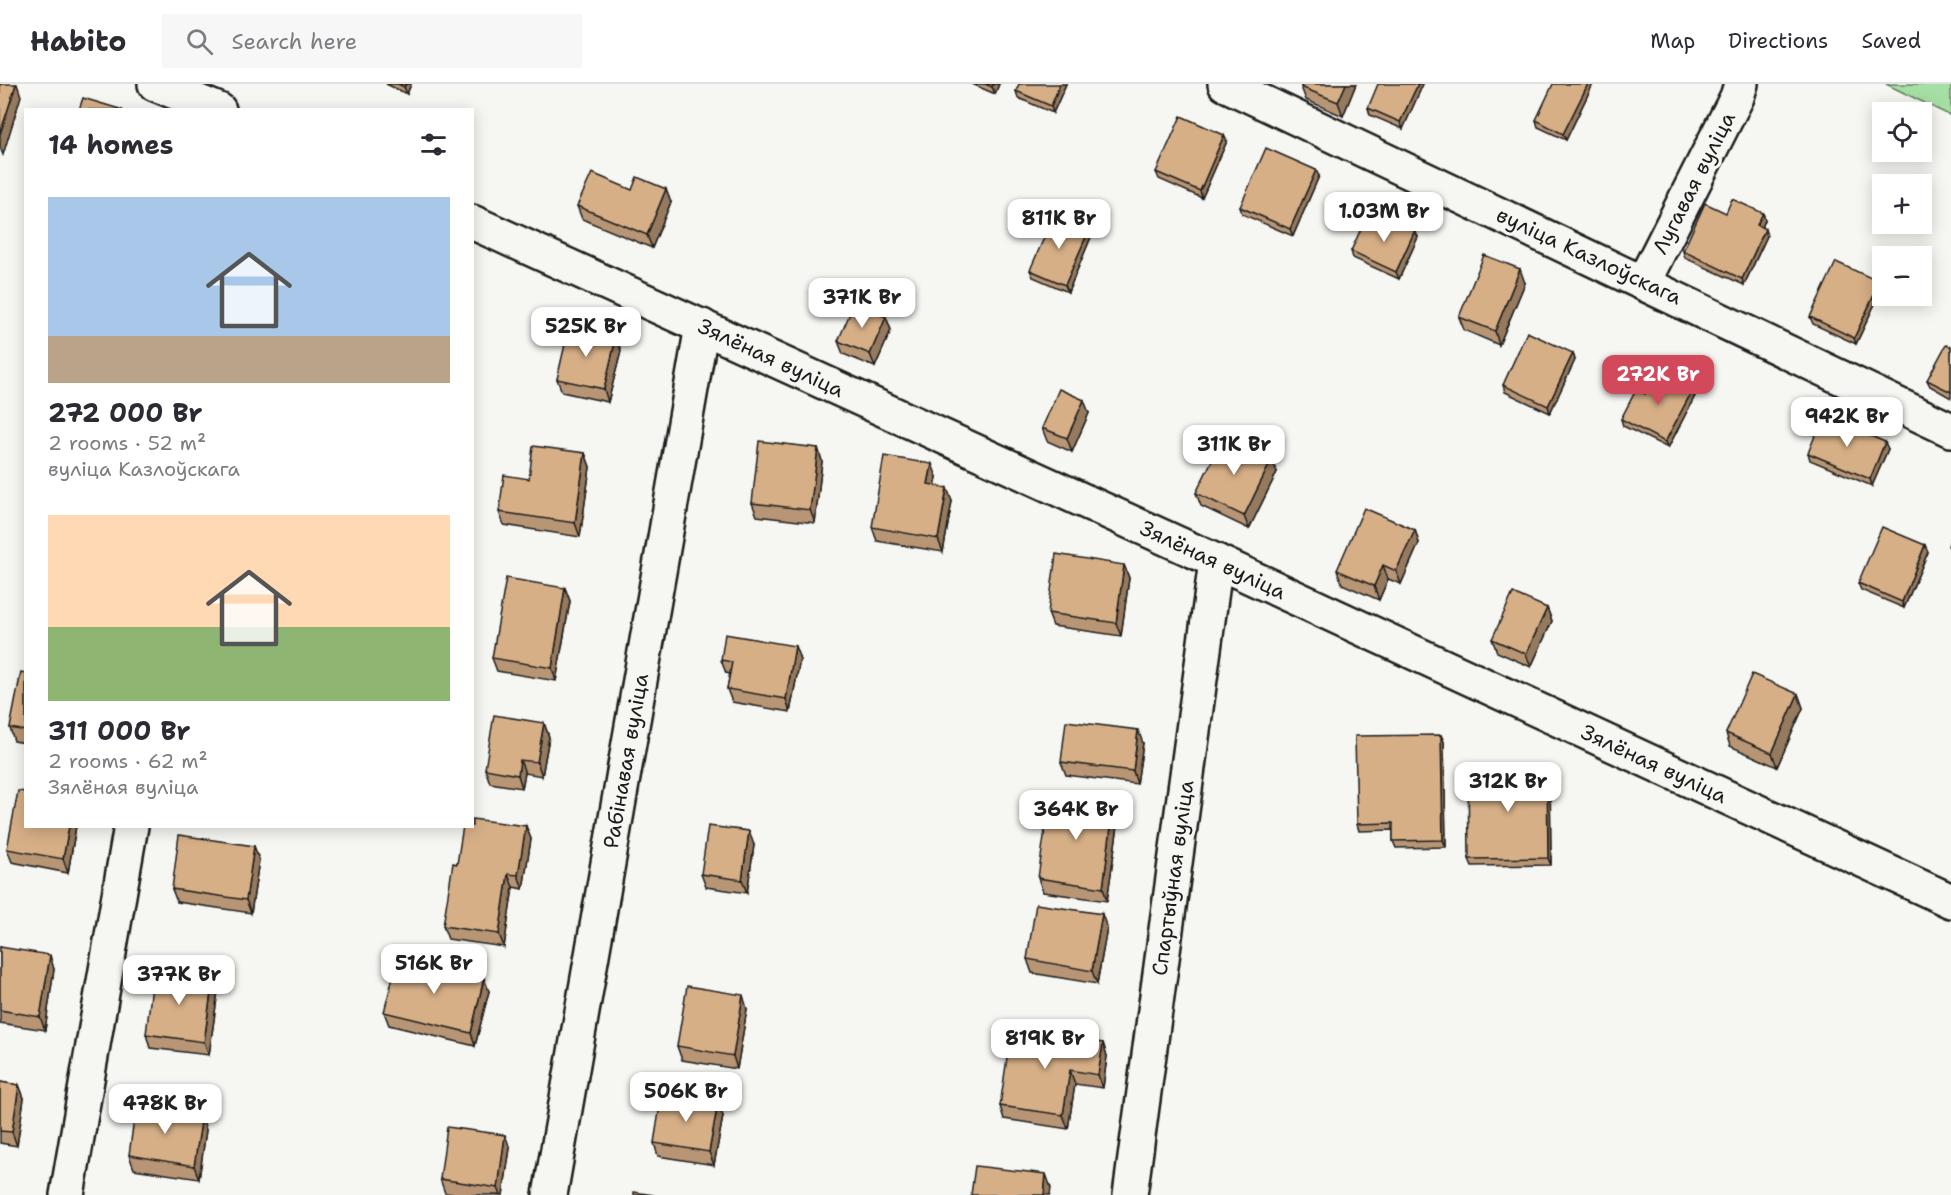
<!DOCTYPE html>
<meta charset="utf-8">
<style>
:root{--surface:#fff;--page:#f7f7f7;--text:#2b2b33;--muted:#7c7c81;--line:#e1e1e2;--accent:#d1495b}
body{margin:0;font-family:"Shantell Sans",sans-serif;background:var(--page);color:var(--text);height:100vh;display:flex;flex-direction:column;font-size:22px;white-space:nowrap}
*{box-sizing:border-box;margin:0}
p{font-size:20px;color:var(--muted)}
.icon{flex:none;width:33px;height:33px;fill:none;stroke:currentColor;stroke-width:2;stroke-linecap:round;stroke-linejoin:round}
.map{position:relative;flex:1;overflow:hidden}
.details{position:absolute;left:24px;top:24px;width:450px;height:720px;display:flex;flex-direction:column;background:var(--surface);border-radius:0px;box-shadow:0 3px 15px #0003}
.details>*{flex:none}
.tools{position:absolute;left:1872px;top:18px;display:grid;gap:12px}
.tools a{display:grid;place-items:center;width:60px;height:60px;border-radius:0px;background:var(--surface);box-shadow:0 3px 15px #0003;font-size:30px}
.price{position:absolute;translate:-50% -51px;padding:0 14px;border-radius:12px;background:#fff;color:#222;font-size:20px;line-height:39px;filter:drop-shadow(0 2px 3px #0008)}
.price::after{content:'';position:absolute;left:50%;top:36px;width:18px;height:14px;margin-left:-9px;background:inherit;clip-path:polygon(0 0,100% 0,50% 100%)}
.price.selected{background:var(--accent);color:#fff}
ul{padding:0;list-style:none}
li{display:grid;align-content:center;gap:12px;height:318px;padding:0 24px}
li span{display:grid;place-items:center;height:186px;border-radius:0px;color:#555}
li>.icon{margin-inline-start:auto}
span .icon{width:108px;height:108px;fill:#fffc;stroke-width:1}
li b{font-size:26px}
h2{display:flex;justify-content:space-between;align-items:center;height:72px;padding:0 24px;font-size:26px}
header{display:flex;align-items:center;gap:36px;box-sizing:border-box;height:84px;padding:0 30px;background:var(--surface);border-bottom:2px solid var(--line)}
header strong{font-size:28px}
nav{display:flex;gap:33px;margin-inline-start:auto;font-size:21px}
.search{width:420px;height:54px;background:var(--page);display:flex;align-items:center;gap:15px;box-sizing:border-box;padding:0 21px;border-radius:0px;color:var(--muted);font-size:22px}
.map>svg:first-child{display:block}
.green{fill:#a6dfa3;stroke:#617e60;stroke-width:1.5}
.lines{fill:none;stroke-linecap:round;stroke-linejoin:round}
.minor-casing{stroke:#1c1c1c;stroke-width:38}
.minor{stroke:#f6f6f2;stroke-width:33}
.wall{fill:#b89674;stroke:#1c1c1c;stroke-width:1.5}
.shaded-wall{fill:#967a5e;stroke:#1c1c1c;stroke-width:1.5}
.building{fill:#d6af87;stroke:#1c1c1c;stroke-width:1.5}
.labels{text-anchor:middle;stroke-width:6;stroke-linejoin:round;paint-order:stroke}
.street-label{font-size:21px;fill:#1c1c1c;stroke:#f6f6f2}
</style>
<header>
<strong>Habito</strong>
<div class="search"><svg class="icon" aria-label="search" viewBox="0 0 24 24"><circle cx="10" cy="10" r="6"/><path d="M15 15l6 6"/></svg>Search here</div>
<nav><a>Map</a><a>Directions</a><a>Saved</a></nav>
</header>
<div class="map">
<svg width="1951" height="1111" viewBox="0 0 1951 1111">
<rect width="100%" height="100%" fill="#f6f6f2"/>
<filter id="ink" filterUnits="userSpaceOnUse"><feTurbulence type="fractalNoise" baseFrequency=".0167" numOctaves="2"/><feDisplacementMap in="SourceGraphic" scale="12" xChannelSelector="R" yChannelSelector="G"/><feConvolveMatrix kernelMatrix="1 2 1 2 8 2 1 2 1" color-interpolation-filters="sRGB"/></filter>
<g filter="url(#ink)">
<path class="green" d="M1886 0H1951V32Z"/>
<g class="lines">
<g class="minor-casing">
<g id="minor">
<path d="M155 0 219 26"/>
<path d="M1225 0 1951 346"/>
<path d="M472 138 1216 477 1951 817"/>
<path d="M1644 197 1737 13 1741 0"/>
<path d="M67 1111 131 742"/>
<path d="M550 1111 702 242"/>
<path d="M1130 1111 1216 477"/>
</g>
</g>
<use href="#minor" class="minor"/>
</g>
<g class="wall">
<path d="M386 0H411L407 10Z"/>
<path d="M972 0H999L995 10Z"/>
<path d="M1066 0 1053 29 1018 14 1016 7Z"/>
<path d="M1302 0H1356L1343 32 1306 16 1301 3Z"/>
<path d="M1423 0 1403 45 1370 31 1368 24Z"/>
<path d="M1592 2 1566 56 1538 43 1536 36Z"/>
<path d="M1227 57 1202 114 1159 95 1156 88Z"/>
<path d="M1319 92 1293 152 1242 130 1240 123Z"/>
<path d="M632 106 671 118 652 164 582 135 577 122Z"/>
<path d="M1726 129H1763L1765 136 1762 143 1767 152 1744 201 1685 174 1683 167Z"/>
<path d="M1379 142 1418 153 1399 195 1353 174 1351 167Z"/>
<path d="M1091 153 1068 208 1033 193 1030 186Z"/>
<path d="M1525 199 1499 261 1464 246 1459 233Z"/>
<path d="M1882 205 1856 260 1813 240 1810 233Z"/>
<path d="M886 233 891 246 875 283 843 270 838 257Z"/>
<path d="M616 254 621 267 608 318 562 308 557 295Z"/>
<path d="M1951 263V314L1930 302 1927 296Z"/>
<path d="M1573 269 1575 276 1550 329 1505 308 1503 301Z"/>
<path d="M1693 305 1695 312 1668 364 1623 342 1621 335 1645 310Z"/>
<path d="M1089 329 1072 368 1047 357 1042 344Z"/>
<path d="M818 364 822 377 815 439 757 432 752 419Z"/>
<path d="M1888 365 1872 402 1810 376 1808 369Z"/>
<path d="M585 369 590 383 580 453 504 441 499 428 529 395Z"/>
<path d="M1277 388 1249 445 1201 422 1196 409Z"/>
<path d="M937 393 935 402 952 417 943 468 877 457 872 443Z"/>
<path d="M1415 446 1419 459 1401 500 1388 495 1379 516 1342 500 1337 486Z"/>
<path d="M1925 461 1928 468 1904 524 1861 506 1858 499Z"/>
<path d="M1124 481 1129 494 1121 552 1053 542 1048 529Z"/>
<path d="M565 504 570 517 556 597 497 587 492 574Z"/>
<path d="M1547 524 1552 537 1531 583 1497 568 1492 555Z"/>
<path d="M800 575 790 628 732 618 727 605 730 590 726 589 721 576Z"/>
<path d="M26 589V659L14 657 10 644Z"/>
<path d="M1798 610 1803 624 1777 683 1730 662 1726 649Z"/>
<path d="M544 639 549 653 542 692 525 689 522 704 490 699 485 685Z"/>
<path d="M1441 651 1444 658 1446 763 1396 764 1393 757V746L1359 747 1357 740Z"/>
<path d="M1143 659 1137 700 1066 691 1061 678Z"/>
<path d="M1550 690 1551 781 1472 782 1469 775Z"/>
<path d="M1114 720 1119 734 1107 817 1043 808 1038 794Z"/>
<path d="M76 742 68 789 12 778 7 765Z"/>
<path d="M526 742 531 755 523 805 513 803 504 863 448 855 443 842 457 780Z"/>
<path d="M754 761 747 809 706 803 701 790Z"/>
<path d="M254 762 259 776 251 829 177 818 172 805Z"/>
<path d="M1107 844 1097 900 1032 889 1027 875Z"/>
<path d="M0 863 54 885 45 946 0 939Z"/>
<path d="M218 907 209 971 150 964 146 950Z"/>
<path d="M489 907 475 962 389 941 384 928Z"/>
<path d="M747 925 737 985 682 976 677 962Z"/>
<path d="M1103 959 1107 972 1103 1004 1075 1000 1068 1045 1004 1035 1000 1022Z"/>
<path d="M0 998 19 1001 24 1014 17 1062 0 1059Z"/>
<path d="M723 1032 714 1081 658 1072 654 1059Z"/>
<path d="M206 1046 199 1095 134 1085 129 1071Z"/>
<path d="M510 1064 503 1111H461L445 1109 440 1095Z"/>
</g>
<g class="shaded-wall">
<path d="M16 0H17L21 12 3 71 0 63V50Z"/>
<path d="M406 0H411L407 10 404 3Z"/>
<path d="M993 0H999L995 10 992 3Z"/>
<path d="M1060 0H1066L1053 29 1051 22Z"/>
<path d="M1346 0H1356L1343 32 1338 18Z"/>
<path d="M1418 0H1423L1403 45 1400 38Z"/>
<path d="M1588 0H1592V2L1566 56 1563 50Z"/>
<path d="M1224 51 1227 57 1202 114 1200 107Z"/>
<path d="M1316 86 1319 92 1293 152 1290 145Z"/>
<path d="M666 105 671 118 652 164 647 151Z"/>
<path d="M1763 129 1765 136 1760 148 1757 141Z"/>
<path d="M1765 145 1767 152 1744 201 1742 195Z"/>
<path d="M1089 146 1091 153 1068 208 1065 201Z"/>
<path d="M1415 146 1418 153 1399 195 1396 188Z"/>
<path d="M1520 185 1525 199 1499 261 1495 247Z"/>
<path d="M1880 198 1882 205 1856 260 1854 254Z"/>
<path d="M886 233 891 246 875 283 870 270Z"/>
<path d="M616 254 621 267 608 318 604 305Z"/>
<path d="M1573 269 1575 276 1550 329 1548 322Z"/>
<path d="M1693 305 1695 312 1668 364 1665 358Z"/>
<path d="M1084 316 1089 329 1072 368 1067 354Z"/>
<path d="M1885 358 1888 365 1872 402 1870 395Z"/>
<path d="M818 364 822 377 815 439 810 426Z"/>
<path d="M585 369 590 383 580 453 575 439Z"/>
<path d="M1272 375 1277 388 1249 445 1244 432Z"/>
<path d="M932 380 937 393 933 414 928 400Z"/>
<path d="M947 404 952 417 943 468 938 455Z"/>
<path d="M1415 446 1419 459 1401 500 1396 487Z"/>
<path d="M1925 461 1928 468 1904 524 1902 518Z"/>
<path d="M1124 481 1129 494 1121 552 1116 539Z"/>
<path d="M1383 481 1388 495 1379 516 1374 502Z"/>
<path d="M565 504 570 517 556 597 552 584Z"/>
<path d="M1547 524 1552 537 1531 583 1526 570Z"/>
<path d="M795 562 800 575 790 628 786 615Z"/>
<path d="M1798 610 1803 624 1777 683 1772 669Z"/>
<path d="M544 639 549 653 542 692 537 678Z"/>
<path d="M1138 646 1143 659 1137 700 1133 687Z"/>
<path d="M1441 651 1444 658 1446 763 1443 756Z"/>
<path d="M520 676 525 689 522 704 518 691Z"/>
<path d="M1547 683 1550 690 1551 781 1548 774Z"/>
<path d="M1114 720 1119 734 1107 817 1103 804Z"/>
<path d="M69 742H76L68 789 63 775Z"/>
<path d="M526 742 531 755 523 805 518 791Z"/>
<path d="M749 747 754 761 747 809 742 796Z"/>
<path d="M254 762 259 776 251 829 246 816Z"/>
<path d="M508 790 513 803 504 863 499 850Z"/>
<path d="M1102 830 1107 844 1097 900 1092 887Z"/>
<path d="M50 871 54 885 45 946 40 933Z"/>
<path d="M213 894 218 907 209 971 204 958Z"/>
<path d="M484 894 489 907 475 962 471 949Z"/>
<path d="M743 911 747 925 737 985 733 972Z"/>
<path d="M1103 959 1107 972 1103 1004 1098 991Z"/>
<path d="M1070 986 1075 1000 1068 1045 1063 1031Z"/>
<path d="M19 1001 24 1014 17 1062 12 1048Z"/>
<path d="M718 1019 723 1032 714 1081 709 1068Z"/>
<path d="M202 1032 206 1046 199 1095 194 1082Z"/>
<path d="M505 1051 510 1064 503 1111H501L498 1104Z"/>
<path d="M1046 1090 1051 1104 1050 1111H1044Z"/>
</g>
<g class="building">
<path d="M0 0H16L0 50Z"/>
<path d="M398 0H406L404 3Z"/>
<path d="M985 0H993L992 3Z"/>
<path d="M1019 0H1060L1051 22 1016 7Z"/>
<path d="M1302 0H1346L1338 18 1301 3Z"/>
<path d="M1378 0H1418L1400 38 1368 24Z"/>
<path d="M1553 0H1588L1563 50 1536 36Z"/>
<path d="M83 14 123 26H79Z"/>
<path d="M1181 32 1224 51 1200 107 1156 88Z"/>
<path d="M1266 64 1316 86 1290 145 1240 123Z"/>
<path d="M592 89 632 106 637 93 666 105 647 151 577 122Z"/>
<path d="M1732 115 1763 129 1757 141 1765 145 1742 195 1683 167 1705 119 1726 129Z"/>
<path d="M1054 131 1089 146 1065 201 1030 186Z"/>
<path d="M1383 132 1415 146 1396 188 1351 167 1365 136 1379 142Z"/>
<path d="M1484 171 1520 185 1495 247 1459 233Z"/>
<path d="M1836 178 1880 198 1854 254 1810 233Z"/>
<path d="M854 220 886 233 870 270 838 257Z"/>
<path d="M569 243 616 254 604 305 557 295Z"/>
<path d="M1527 248 1573 269 1548 322 1503 301Z"/>
<path d="M1946 261 1951 263V308L1927 296Z"/>
<path d="M1657 286 1693 305 1665 358 1621 335 1636 306 1645 310Z"/>
<path d="M1059 305 1084 316 1067 354 1042 344Z"/>
<path d="M1823 332 1885 358 1870 395 1808 369Z"/>
<path d="M1224 352 1272 375 1244 432 1196 409Z"/>
<path d="M759 357 818 364 810 426 752 419Z"/>
<path d="M533 362 585 369 575 439 499 428 504 391 529 395Z"/>
<path d="M884 372 932 380 928 400 947 404 938 455 872 443Z"/>
<path d="M1364 424 1415 446 1396 487 1383 481 1374 502 1337 486Z"/>
<path d="M1882 443 1925 461 1902 518 1858 499Z"/>
<path d="M1951 453V464L1948 462Z"/>
<path d="M1056 470 1124 481 1116 539 1048 529Z"/>
<path d="M506 494 565 504 552 584 492 574Z"/>
<path d="M1513 509 1547 524 1526 570 1492 555Z"/>
<path d="M725 550 795 562 786 615 727 605 732 578 721 576Z"/>
<path d="M21 588 26 589V647L10 644Z"/>
<path d="M1752 590 1798 610 1772 669 1726 649Z"/>
<path d="M494 631 544 639 537 678 520 676 518 691 485 685Z"/>
<path d="M1066 637 1138 646 1133 687 1061 678Z"/>
<path d="M1441 651 1443 756 1393 757V739L1357 740 1355 652Z"/>
<path d="M1468 683H1547L1548 774 1469 775Z"/>
<path d="M18 707 26 708V742H69L63 775 7 765Z"/>
<path d="M1050 711 1114 720 1103 804 1038 794Z"/>
<path d="M472 735 526 742 518 791 508 790 499 850 443 842 453 779 457 780 463 742H472Z"/>
<path d="M708 742 749 747 742 796 701 790Z"/>
<path d="M179 751 254 762 246 816 172 805Z"/>
<path d="M1036 820 1102 830 1092 887 1027 875Z"/>
<path d="M0 863 50 871 40 933 0 926Z"/>
<path d="M398 873 484 894 471 949 384 928Z"/>
<path d="M154 886 213 894 204 958 146 950Z"/>
<path d="M687 902 743 911 733 972 677 962Z"/>
<path d="M1011 946 1103 959 1098 991 1070 986 1063 1031 1000 1022Z"/>
<path d="M0 998 19 1001 12 1048 0 1047Z"/>
<path d="M662 1009 718 1019 709 1068 654 1059Z"/>
<path d="M136 1021 202 1032 194 1082 129 1071Z"/>
<path d="M447 1043 505 1051 498 1104 440 1095Z"/>
<path d="M975 1082 1046 1090 1044 1111H971Z"/>
<path d="M634 1108 654 1111H634Z"/>
</g>
</g>
<g class="labels">
<g class="street-label">
<text transform="translate(1694 99) rotate(-63)" y="7">Лугавая вуліца</text>
<text transform="translate(1589 172) rotate(25)" y="7">вуліца Казлоўскага</text>
<text transform="translate(771 274) rotate(25)" y="7">Зялёная вуліца</text>
<text transform="translate(1213 476) rotate(25)" y="7">Зялёная вуліца</text>
<text transform="translate(626 677) rotate(-80)" y="7">Рабінавая вуліца</text>
<text transform="translate(1654 680) rotate(25)" y="7">Зялёная вуліца</text>
<text transform="translate(1173 794) rotate(-82)" y="7">Спартыўная вуліца</text>
</g>
</g>
</svg>
<div class="tools">
<a><svg class="icon" aria-label="locate" viewBox="0 0 24 24"><circle cx="12" cy="12" r="6"/><path d="M12 2v4M12 18v4M2 12h4M18 12h4"/></svg></a>
<a>+</a>
<a>−</a>
</div>
<b class="price" style="left:1384px;top:159px">1.03M Br</b>
<b class="price" style="left:1059px;top:166px">811K Br</b>
<b class="price" style="left:862px;top:245px">371K Br</b>
<b class="price" style="left:586px;top:274px">525K Br</b>
<b class="price selected" style="left:1658px;top:322px">272K Br</b>
<b class="price" style="left:1847px;top:364px">942K Br</b>
<b class="price" style="left:1234px;top:392px">311K Br</b>
<b class="price" style="left:1508px;top:729px">312K Br</b>
<b class="price" style="left:1076px;top:757px">364K Br</b>
<b class="price" style="left:434px;top:911px">516K Br</b>
<b class="price" style="left:179px;top:922px">377K Br</b>
<b class="price" style="left:1045px;top:986px">819K Br</b>
<b class="price" style="left:686px;top:1039px">506K Br</b>
<b class="price" style="left:165px;top:1051px">478K Br</b>
<section class="details">
<h2>14 homes<svg class="icon" aria-label="filters" viewBox="0 0 24 24"><path d="M4 7h16M4 17h16"/><circle cx="9" cy="7" r="2"/><circle cx="15" cy="17" r="2"/></svg></h2>
<ul>
<li><span style="background:linear-gradient(#a9c7e8 75%,#b9a48a 0)"><svg class="icon" aria-label="home" viewBox="0 0 24 24"><path d="M3 11l9-7 9 7M6 9v11h12V9"/></svg></span><div><b>272 000 Br</b><p>2 rooms · 52 m²</p><p>вуліца Казлоўскага</p></div></li>
<li><span style="background:linear-gradient(#ffd9b3 60%,#8fb573 0)"><svg class="icon" aria-label="home" viewBox="0 0 24 24"><path d="M3 11l9-7 9 7M6 9v11h12V9"/></svg></span><div><b>311 000 Br</b><p>2 rooms · 62 m²</p><p>Зялёная вуліца</p></div></li>
</ul>
</section>
</div>
